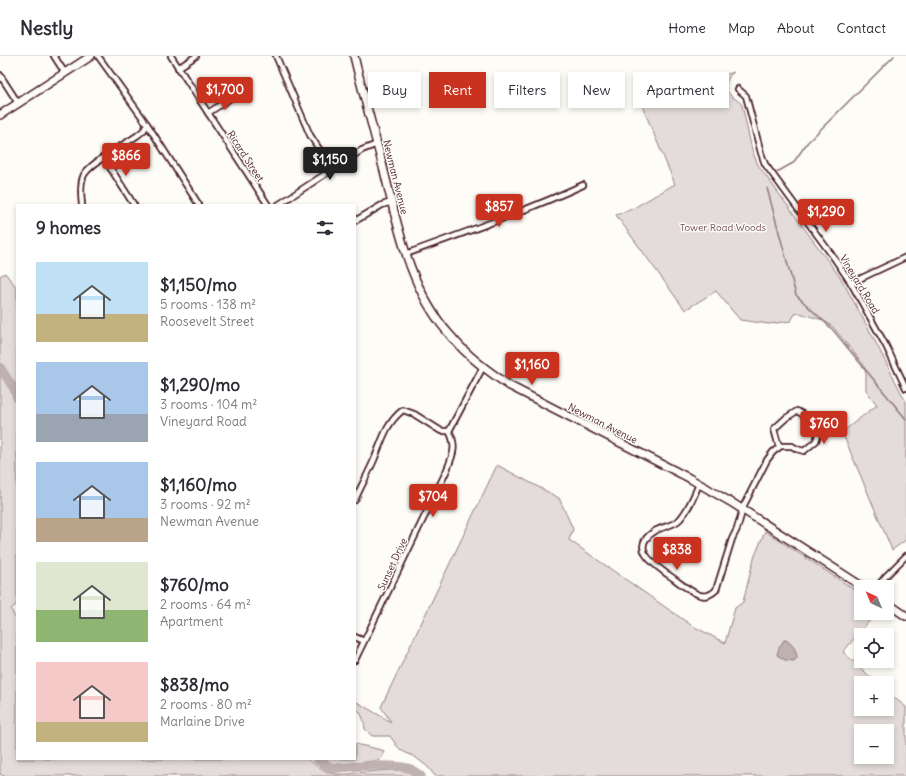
<!DOCTYPE html>
<meta charset="utf-8">
<style>
:root{--surface:#fff;--page:#f7f7f7;--text:#2b2b33;--muted:#7c7c81;--line:#e1e1e2;--accent:#c8321e}
body{margin:0;font-family:Delius,sans-serif;background:var(--page);color:var(--text);height:100vh;display:flex;flex-direction:column;font-size:15px;white-space:nowrap}
*{box-sizing:border-box;margin:0}
p{font-size:13px;color:var(--muted)}
.icon{flex:none;width:22px;height:22px;fill:none;stroke:currentColor;stroke-width:2;stroke-linecap:round;stroke-linejoin:round}
.map{position:relative;flex:1;overflow:hidden}
.sheet{position:absolute;left:16px;top:148px;width:340px;height:556px;display:flex;flex-direction:column;background:var(--surface);border-radius:0px;box-shadow:0 2px 6px #0003}
.sheet>*{flex:none}
.hud{position:absolute;left:368px;top:16px;width:380px;height:36px;display:flex;gap:8px}
.needle{width:26px;rotate:316deg}
.fabs{position:absolute;left:854px;top:524px;display:grid;gap:8px}
.fabs a{display:grid;place-items:center;width:40px;height:40px;border-radius:0px;background:var(--surface);box-shadow:0 2px 6px #0003;font-size:20px}
.price{position:absolute;translate:-50% -34px;padding:0 9px;border-radius:4px;background:var(--accent);color:#fff;font-size:13px;line-height:26px;filter:drop-shadow(0 1px 2px #0008)}
.price::after{content:'';position:absolute;left:50%;top:24px;width:12px;height:9px;margin-left:-6px;background:inherit;clip-path:polygon(0 0,100% 0,50% 100%)}
.price.selected{background:#222;color:#fff}
ul{padding:0;list-style:none}
li{display:flex;align-items:center;gap:12px;height:100px;padding:0 20px}
li span{display:grid;place-items:center;flex:none;width:112px;height:80px;border-radius:0px;color:#555}
li>.icon{margin-inline-start:auto}
span .icon{width:48px;height:48px;fill:#fffc;stroke-width:1}
li b{font-size:17px}
h2{display:flex;justify-content:space-between;align-items:center;height:48px;padding:0 20px;font-size:17px}
.chip{padding:0 14px;border-radius:0px;background:var(--surface);box-shadow:0 2px 6px #0003;font-size:14px;line-height:36px}
.chip.selected{background:var(--accent);color:#fff}
header{display:flex;align-items:center;gap:24px;box-sizing:border-box;height:56px;padding:0 20px;background:var(--surface);border-bottom:1px solid var(--line)}
header strong{font-size:19px}
nav{display:flex;gap:22px;margin-inline-start:auto;font-size:14px}
.map>svg:first-child{display:block}
.green{fill:#e3dcda;stroke:#967e82;fill-rule:evenodd}
.water{fill:#c0b1b1;stroke:#91777b}
.lines{fill:none;stroke-linecap:round;stroke-linejoin:round}
.stream{stroke:#91777b;stroke-width:1.5}
.river{stroke:#c0b1b1;stroke-width:9}
.street-casing{stroke:#4a1f2b;stroke-width:8}
.secondary-casing{stroke:#4a1f2b;stroke-width:10}
.street{stroke:#fdfcf7;stroke-width:4.5}
.secondary{stroke:#fdfcf7;stroke-width:7}
.labels{text-anchor:middle;stroke-width:3;stroke-linejoin:round;paint-order:stroke}
.street-label{font-size:10px;fill:#4a1f2b;stroke:#fdfcf7}
.park-label{font-size:10px;fill:#704e57;stroke:#fdfcf7}
</style>
<header>
<strong>Nestly</strong>
<nav><a>Home</a><a>Map</a><a>About</a><a>Contact</a></nav>
</header>
<div class="map">
<svg width="906" height="720" viewBox="0 0 906 720">
<rect width="100%" height="100%" fill="#fdfcf7"/>
<filter id="ink" filterUnits="userSpaceOnUse"><feTurbulence type="fractalNoise" baseFrequency=".025" numOctaves="2"/><feDisplacementMap in="SourceGraphic" scale="8" xChannelSelector="R" yChannelSelector="G"/><feConvolveMatrix kernelMatrix="1 2 1 2 8 2 1 2 1" color-interpolation-filters="sRGB"/></filter>
<g filter="url(#ink)">
<g class="green">
<path d="M734 16C727 21 723 31 730 39 734 43 739 44 742 49L752 94 758 109 842 224 872 279 906 346V484L892 494 842 376 877 349 866 334V318L863 308 833 271 823 264 799 257 795 258 791 265 769 268 740 264 716 235 685 254 616 159 632 153 675 128 640 45Z"/>
<path d="M5 217 17 232V548L11 553 14 560 17 563V703H308C315 709 326 717 335 718 356 720 401 707 417 720H3L0 718V220Z"/>
<path d="M497 409 559 442 573 473 569 484 691 569 725 587 735 552 743 546 754 502 765 475 861 538V557H876L843 596 877 627H861V653H887V636L906 651V720H435L428 711 415 701 402 695 397 690 390 680H372L365 673C364 663 362 658 355 651V645L391 666 381 651ZM861 675H887V701H861Z"/>
<path d="M355 688 382 694 384 695C383 698 383 702 380 704 377 705 337 709 333 708 330 707 327 704 324 703H355Z"/>
</g>
<path class="water" d="M784 584H786C792 588 797 594 797 602L794 605 785 604 777 599 779 592Z"/>
<g class="lines">
<g class="stream">
<path d="M777 116 793 107 807 87 894 0"/>
<path d="M767 132 796 239 833 274 906 363"/>
</g>
<g class="river">
<path d="M0 311 14 333 17 342"/>
<path d="M317 703 330 713C348 711 395 707 411 713 414 715 418 718 421 720"/>
</g>
<g class="street-casing">
<g id="street">
<path d="M54 0 65 17"/>
<path d="M171 0 268 149"/>
<path d="M276 0 310 79 332 113"/>
<path d="M178 12 196 0"/>
<path d="M0 19 18 47"/>
<path d="M738 33 746 40 761 97 765 108 834 202 851 227 886 290 906 332"/>
<path d="M208 57 234 40"/>
<path d="M147 68 199 149"/>
<path d="M104 102 134 149"/>
<path d="M82 149C81 140 80 129 83 121 87 108 126 88 138 79L144 74 147 68 98 0"/>
<path d="M278 149 362 94 377 88"/>
<path d="M355 165 382 149 392 146"/>
<path d="M406 198C466 176 526 155 583 129"/>
<path d="M851 227 906 201"/>
<path d="M699 428C694 440 689 453 680 463 674 470 663 470 655 475 629 491 652 507 667 518 674 522 680 528 687 532 697 539 706 544 716 534L732 483 737 473 744 449 767 404 773 396 781 390H792L797 393 804 395 816 385 818 379 804 359 797 355 786 362 774 373 779 391"/>
<path d="M355 444C361 430 368 418 374 404 382 385 386 367 403 354L414 358 441 375H449"/>
<path d="M877 531 886 520 906 500"/>
<path d="M355 581 364 585"/>
<path d="M355 604 446 416C452 401 458 391 449 375L483 311"/>
</g>
</g>
<g class="secondary-casing">
<g id="secondary">
<path d="M354 0C363 38 374 76 384 115 398 171 410 235 450 279 467 300 488 315 510 330L689 422 734 448 863 531"/>
<path d="M0 59 91 0"/>
<path d="M887 547 906 560"/>
</g>
</g>
<use href="#street" class="street"/>
<use href="#secondary" class="secondary"/>
</g>
</g>
<g class="labels">
<g class="street-label">
<text transform="translate(246 100) rotate(57)" y="4">Ricard Street</text>
<text transform="translate(396 121) rotate(76)" y="4">Newman Avenue</text>
<text transform="translate(860 228) rotate(59)" y="4">Vineyard Road</text>
<text transform="translate(603 367) rotate(27)" y="4">Newman Avenue</text>
<text transform="translate(392 508) rotate(-65)" y="4">Sunset Drive</text>
</g>
<g class="park-label">
<text x="723" y="175">Tower Road Woods</text>
</g>
</g>
</svg>
<div class="fabs">
<a><svg class="needle" viewBox="-14 -14 28 28"><path d="M0-13l5 13h-10z" fill="#e53935"/><path d="M0 13l5-13h-10z" fill="#7c7c81"/></svg></a>
<a><svg class="icon" aria-label="locate" viewBox="0 0 24 24"><circle cx="12" cy="12" r="6"/><path d="M12 2v4M12 18v4M2 12h4M18 12h4"/></svg></a>
<a>+</a>
<a>−</a>
</div>
<b class="price" style="left:225px;top:55px">$1,700</b>
<b class="price" style="left:126px;top:121px">$866</b>
<b class="price selected" style="left:330px;top:125px">$1,150</b>
<b class="price" style="left:499px;top:172px">$857</b>
<b class="price" style="left:826px;top:177px">$1,290</b>
<b class="price" style="left:532px;top:330px">$1,160</b>
<b class="price" style="left:824px;top:389px">$760</b>
<b class="price" style="left:433px;top:462px">$704</b>
<b class="price" style="left:677px;top:515px">$838</b>
<div class="hud">
<a class="chip">Buy</a>
<a class="chip selected">Rent</a>
<a class="chip">Filters</a>
<a class="chip">New</a>
<a class="chip">Apartment</a>
</div>
<section class="sheet">
<h2>9 homes<svg class="icon" aria-label="filters" viewBox="0 0 24 24"><path d="M4 7h16M4 17h16"/><circle cx="9" cy="7" r="2"/><circle cx="15" cy="17" r="2"/></svg></h2>
<ul>
<li><span style="background:linear-gradient(#bfe0f5 65%,#c2b280 0)"><svg class="icon" aria-label="home" viewBox="0 0 24 24"><path d="M3 11l9-7 9 7M6 9v11h12V9"/></svg></span><div><b>$1,150/mo</b><p>5 rooms · 138 m²</p><p>Roosevelt Street</p></div></li>
<li><span style="background:linear-gradient(#a9c7e8 65%,#9aa5b1 0)"><svg class="icon" aria-label="home" viewBox="0 0 24 24"><path d="M3 11l9-7 9 7M6 9v11h12V9"/></svg></span><div><b>$1,290/mo</b><p>3 rooms · 104 m²</p><p>Vineyard Road</p></div></li>
<li><span style="background:linear-gradient(#a9c7e8 70%,#b9a48a 0)"><svg class="icon" aria-label="home" viewBox="0 0 24 24"><path d="M3 11l9-7 9 7M6 9v11h12V9"/></svg></span><div><b>$1,160/mo</b><p>3 rooms · 92 m²</p><p>Newman Avenue</p></div></li>
<li><span style="background:linear-gradient(#dfe7d0 60%,#8fb573 0)"><svg class="icon" aria-label="home" viewBox="0 0 24 24"><path d="M3 11l9-7 9 7M6 9v11h12V9"/></svg></span><div><b>$760/mo</b><p>2 rooms · 64 m²</p><p>Apartment</p></div></li>
<li><span style="background:linear-gradient(#f6c9c9 75%,#c2b280 0)"><svg class="icon" aria-label="home" viewBox="0 0 24 24"><path d="M3 11l9-7 9 7M6 9v11h12V9"/></svg></span><div><b>$838/mo</b><p>2 rooms · 80 m²</p><p>Marlaine Drive</p></div></li>
</ul>
</section>
</div>
